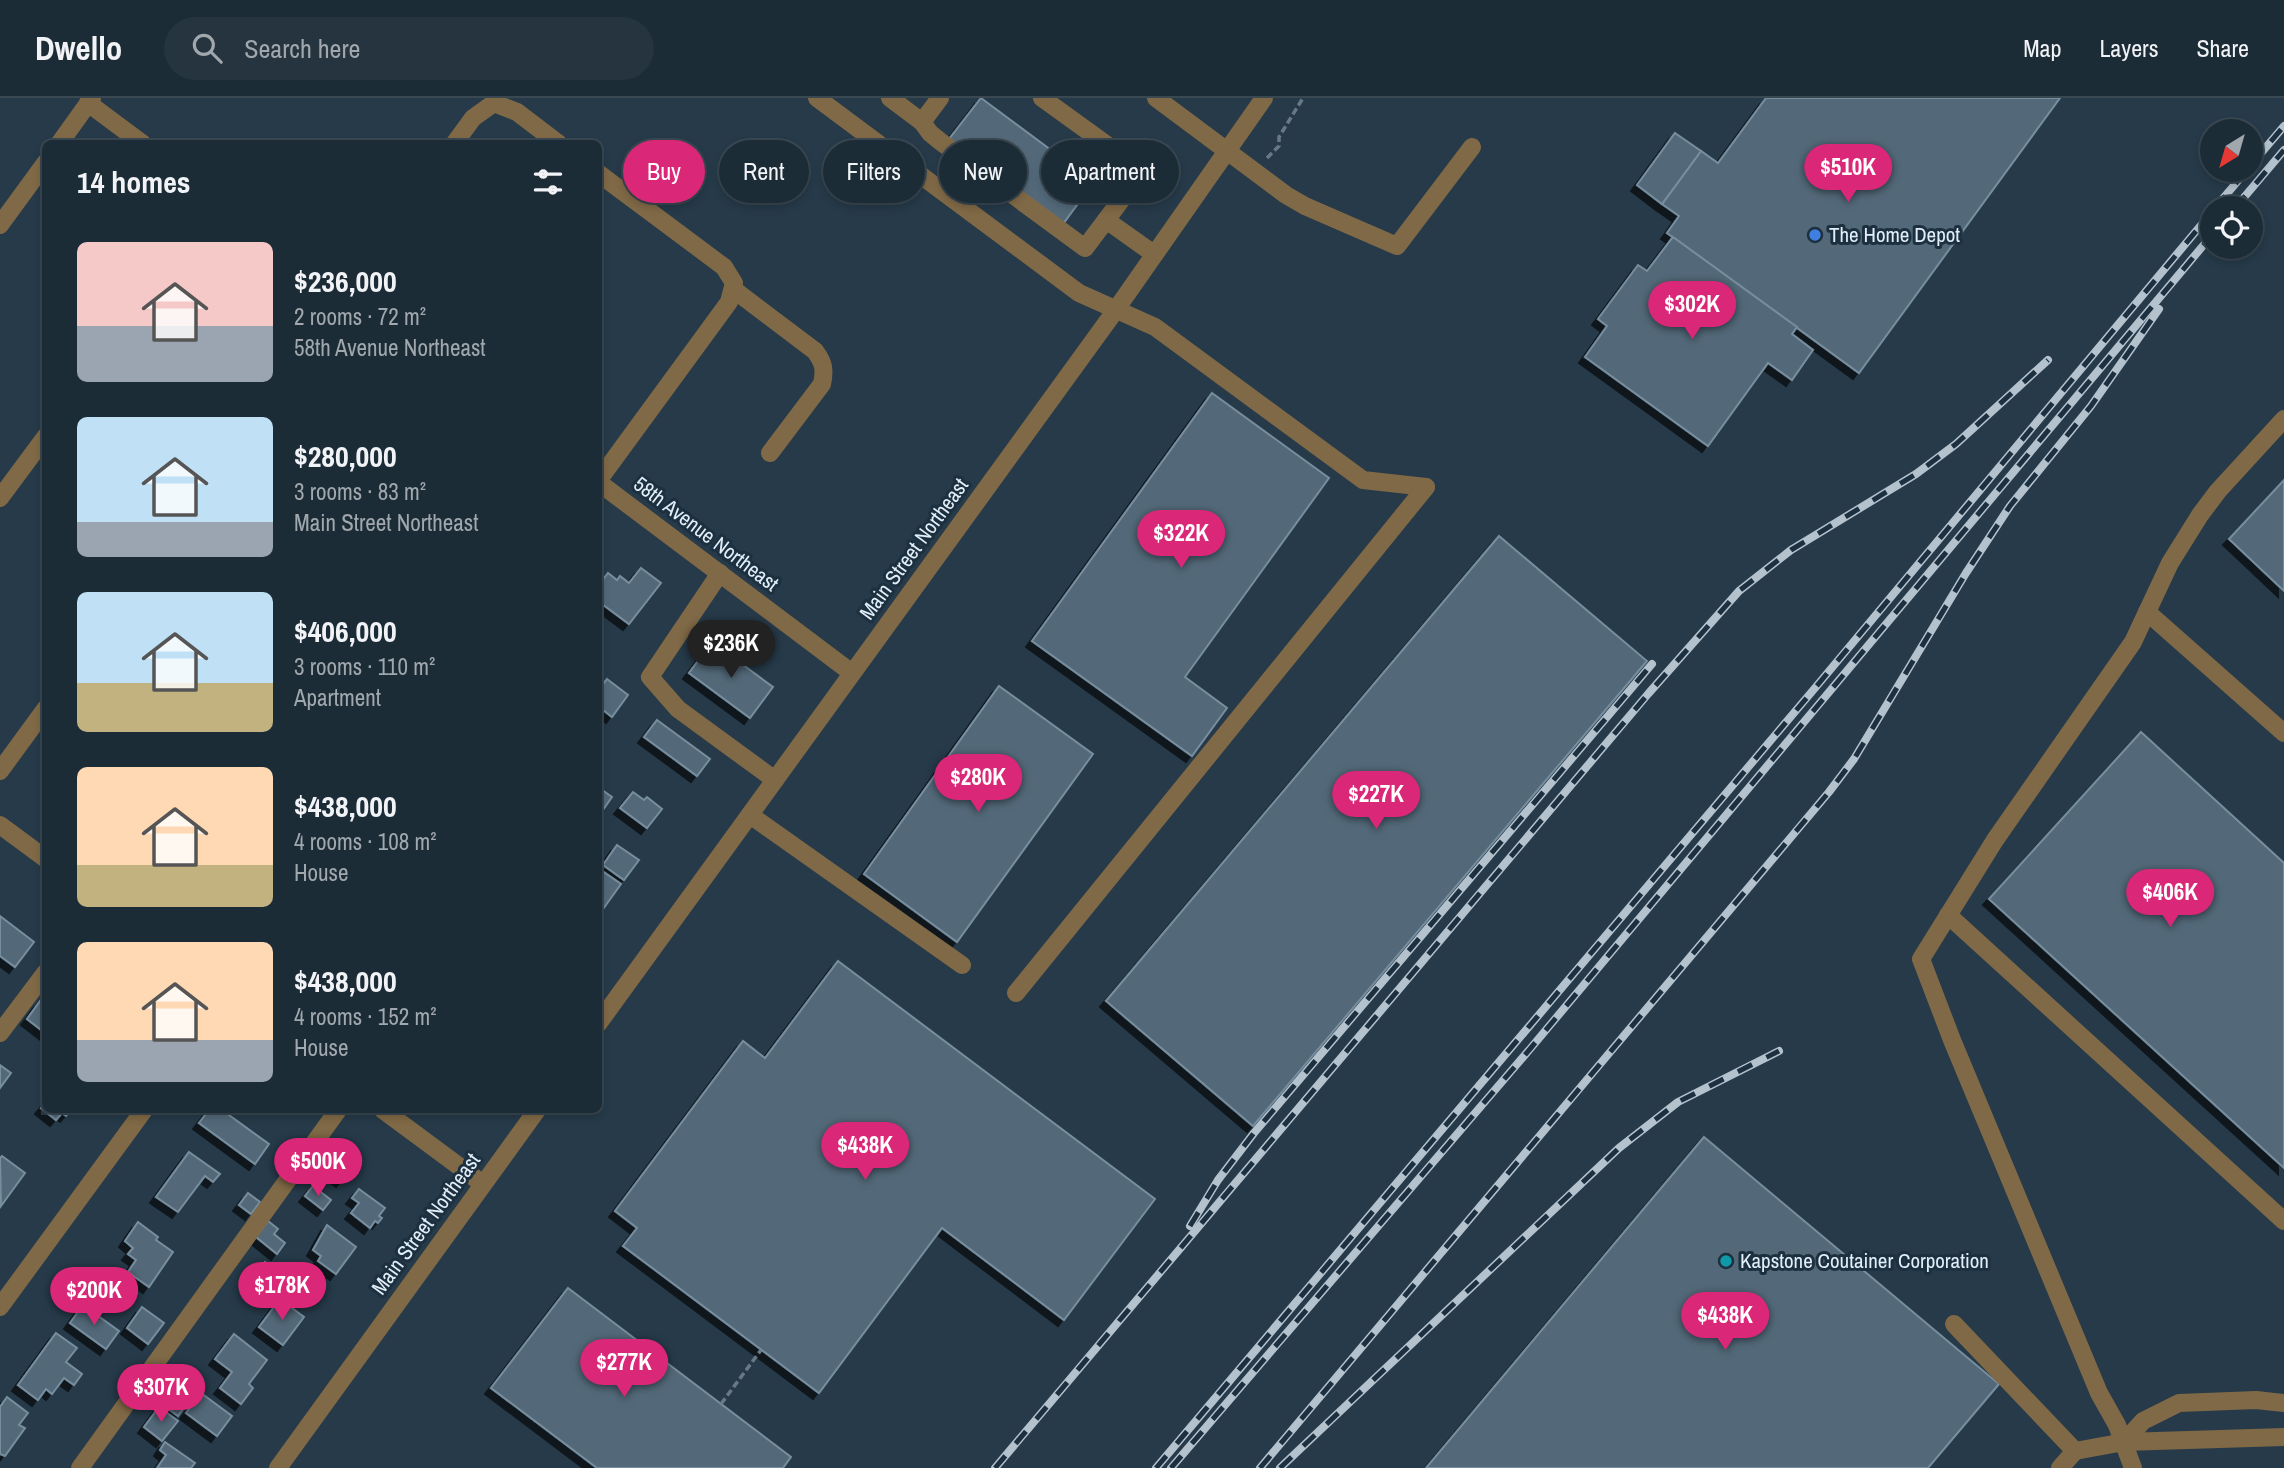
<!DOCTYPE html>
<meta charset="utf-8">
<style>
:root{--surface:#1c2c37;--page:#25343f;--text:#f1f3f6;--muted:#a0a7ad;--line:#3a4852;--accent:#db2777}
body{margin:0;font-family:"Archivo Narrow",sans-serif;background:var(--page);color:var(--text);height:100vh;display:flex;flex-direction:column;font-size:26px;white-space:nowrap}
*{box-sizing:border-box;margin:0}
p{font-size:23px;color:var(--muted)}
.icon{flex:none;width:38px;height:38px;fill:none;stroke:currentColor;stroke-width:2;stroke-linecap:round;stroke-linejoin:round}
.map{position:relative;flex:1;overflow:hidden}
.drawer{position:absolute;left:42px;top:42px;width:560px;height:973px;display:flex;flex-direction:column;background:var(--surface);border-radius:10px;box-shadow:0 4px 10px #0003,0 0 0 2px var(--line)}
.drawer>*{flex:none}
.top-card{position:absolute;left:623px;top:42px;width:665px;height:63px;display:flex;gap:14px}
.needle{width:46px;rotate:217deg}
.tools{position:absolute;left:2200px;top:21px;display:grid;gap:14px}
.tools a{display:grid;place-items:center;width:63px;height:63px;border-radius:50%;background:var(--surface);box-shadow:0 4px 10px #0003,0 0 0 2px var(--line);font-size:35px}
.price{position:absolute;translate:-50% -60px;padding:0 16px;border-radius:24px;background:var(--accent);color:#fff;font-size:23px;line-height:46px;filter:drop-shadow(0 2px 4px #0008)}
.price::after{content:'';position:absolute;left:50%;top:42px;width:21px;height:16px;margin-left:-10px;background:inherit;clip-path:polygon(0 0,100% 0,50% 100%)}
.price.current{background:#222;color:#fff}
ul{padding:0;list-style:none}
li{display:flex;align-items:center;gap:21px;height:175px;padding:0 35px}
li span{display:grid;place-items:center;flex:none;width:196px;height:140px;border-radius:10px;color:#555}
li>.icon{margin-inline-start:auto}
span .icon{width:84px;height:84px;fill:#fffc;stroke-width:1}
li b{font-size:30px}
h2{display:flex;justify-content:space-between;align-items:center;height:84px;padding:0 35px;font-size:30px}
.pill{padding:0 24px;border-radius:32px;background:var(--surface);box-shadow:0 4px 10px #0003,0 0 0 2px var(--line);font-size:24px;line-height:63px}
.pill.current{background:var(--accent);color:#fff}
header{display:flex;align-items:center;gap:42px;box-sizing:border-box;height:98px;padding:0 35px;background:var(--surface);border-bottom:2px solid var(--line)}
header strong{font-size:33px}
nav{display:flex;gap:38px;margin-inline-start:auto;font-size:24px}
.search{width:490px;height:63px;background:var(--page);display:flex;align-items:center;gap:18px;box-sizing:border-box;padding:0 24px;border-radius:38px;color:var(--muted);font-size:26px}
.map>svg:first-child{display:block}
.building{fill:#536979;stroke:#778e9f;stroke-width:2;filter:url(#shadow)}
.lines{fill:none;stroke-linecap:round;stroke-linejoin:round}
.path{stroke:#687986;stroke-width:3.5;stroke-dasharray:7 3.5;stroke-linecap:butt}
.minor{stroke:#806946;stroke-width:18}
.rail-casing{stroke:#b4c2ce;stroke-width:8}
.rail{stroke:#1c303f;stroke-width:5;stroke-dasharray:16;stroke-linecap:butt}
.shop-dot{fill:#3f7fe0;stroke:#1c303f;stroke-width:2.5}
.culture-dot{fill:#0f9aa8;stroke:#1c303f;stroke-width:2.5}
.labels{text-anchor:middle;stroke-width:6;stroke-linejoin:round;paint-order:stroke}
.poi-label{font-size:21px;fill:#e2eef8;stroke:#1c303f;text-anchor:start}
.street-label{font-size:21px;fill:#e2eef8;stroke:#1c303f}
</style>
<header>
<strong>Dwello</strong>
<div class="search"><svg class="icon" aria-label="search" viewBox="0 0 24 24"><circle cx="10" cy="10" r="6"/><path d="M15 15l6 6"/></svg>Search here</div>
<nav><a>Map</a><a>Layers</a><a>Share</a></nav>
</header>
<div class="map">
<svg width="2284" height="1370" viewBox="0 0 2284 1370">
<defs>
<filter id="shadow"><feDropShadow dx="-6" dy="6" stdDeviation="0" flood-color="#0009"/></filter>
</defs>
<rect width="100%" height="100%" fill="#263a49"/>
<g class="building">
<path d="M981 0 1094 84 1063 126 949 41Z"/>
<path d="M1766 0H2060L1859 275 1667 135 1679 118 1662 106 1701 53 1718 65Z"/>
<path d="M1675 35 1701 53 1662 106 1637 87Z"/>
<path d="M1673 139 1797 229 1792 236 1813 252 1792 282 1768 265 1708 348 1585 259 1607 228 1598 221 1638 167 1647 173Z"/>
<path d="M1212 295 1329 380 1185 579 1227 610 1192 658 1032 543Z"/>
<path d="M2284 382V493L2229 441Z"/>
<path d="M1499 438 1647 563 1253 1028 1106 903Z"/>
<path d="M641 470 661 485 629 526 598 503V488L608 475 617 482 620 478 629 485Z"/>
<path d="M712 544 773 589 750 620 689 575Z"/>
<path d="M607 581 628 597 612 619 598 608V592Z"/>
<path d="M999 588 1093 656 957 844 864 776Z"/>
<path d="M657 622 710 661 697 678 644 639Z"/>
<path d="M2141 634 2284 765V1070L1989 801Z"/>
<path d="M598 689 612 699 598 719Z"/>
<path d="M633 694 644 702 647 699 662 711 647 730 620 710Z"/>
<path d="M617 747 639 762 624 782 603 767Z"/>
<path d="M598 770 621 786 601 814 598 812Z"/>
<path d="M0 818 34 844 15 869 0 858Z"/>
<path d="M838 863 1155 1101 1064 1222 942 1130 819 1295 623 1148 637 1130 615 1113 743 943 765 960Z"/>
<path d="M40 903 46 907 45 935 27 921Z"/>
<path d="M0 967 11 975 0 990Z"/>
<path d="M46 1004V1012H71L66 1018 62 1015 56 1022 41 1010Z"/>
<path d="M209 1012H222L269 1046 255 1066 199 1025Z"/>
<path d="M1704 1039 1999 1286 1928 1370H1426Z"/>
<path d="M336 1047 357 1063 342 1083 321 1067Z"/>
<path d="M189 1054 220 1076 213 1084 205 1078 178 1114 156 1099Z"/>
<path d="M2 1058 25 1075 1 1108 0 1060Z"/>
<path d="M313 1088 331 1102 323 1112 305 1098Z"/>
<path d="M359 1091 385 1110 379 1118 382 1120 378 1125 375 1123 370 1130 351 1115 359 1105 352 1100Z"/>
<path d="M248 1095 260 1104 251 1116 239 1107Z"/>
<path d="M268 1123 278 1131 274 1136 285 1145 277 1156 256 1139Z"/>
<path d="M138 1124 158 1139 156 1142 173 1154 149 1189 128 1174 136 1162 128 1156 133 1150 125 1143Z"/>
<path d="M327 1127 356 1149 336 1176 318 1163 321 1158 313 1152Z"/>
<path d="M265 1164 286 1180 272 1199 251 1183Z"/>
<path d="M568 1190 791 1359 783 1370H597L491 1290Z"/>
<path d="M280 1201 304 1219 283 1247 259 1229Z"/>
<path d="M83 1207 119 1233 106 1251 70 1225Z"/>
<path d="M142 1209 164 1225 148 1246 127 1230Z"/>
<path d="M56 1235 77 1250 66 1264 82 1276 74 1287 64 1280 52 1296 46 1291 38 1302 18 1287Z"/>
<path d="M234 1236 267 1262 249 1286 253 1290 241 1306 220 1290 232 1274 215 1261Z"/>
<path d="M172 1295 187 1306 178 1318 163 1307Z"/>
<path d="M201 1295 232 1318 217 1338 186 1315Z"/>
<path d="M7 1299 28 1315 19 1327 25 1330 5 1358 0 1356V1309Z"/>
<path d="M159 1309 178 1323 162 1343 144 1329Z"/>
<path d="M165 1344 195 1365 191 1370H157L166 1357 160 1352Z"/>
</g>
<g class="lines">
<g class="path">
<path d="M1267 60 1279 48V39L1303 0"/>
<path d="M721 1306 761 1252"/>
</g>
<g class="minor">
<path d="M817 0 1079 195 1155 229 1363 382 1426 389"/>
<path d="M890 0 922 24 930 35 941 44 1085 150 1143 73 1042 0"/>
<path d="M1156 0 1286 97 1305 108 1397 148 1472 49"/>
<path d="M88 5 143 46"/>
<path d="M922 24 940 0"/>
<path d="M59 46 92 0"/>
<path d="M454 46 473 20 494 5 517 14 559 46"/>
<path d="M598 75 724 169 734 185 729 204 598 383"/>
<path d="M1106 122 1154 156"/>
<path d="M0 127 46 64"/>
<path d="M733 191 815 253C824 265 825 272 822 286L770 355"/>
<path d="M598 384 852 575"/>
<path d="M0 400 46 338"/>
<path d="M720 475 650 579 678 611 775 682"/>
<path d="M2147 514 2284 635"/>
<path d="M0 673 46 610"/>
<path d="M750 717 962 867"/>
<path d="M0 727 46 761"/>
<path d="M1948 817 2284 1123"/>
<path d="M1016 895 1426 389"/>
<path d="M598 926 1115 213 1264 0"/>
<path d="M0 935 46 874"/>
<path d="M383 1012 483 1086"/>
<path d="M0 1209 144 1012"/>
<path d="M1954 1226 2075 1353 2124 1344 2284 1339"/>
<path d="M2124 1344 2143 1323 2179 1305 2256 1302 2284 1305"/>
<path d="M80 1370 338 1012"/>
<path d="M278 1370 537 1012"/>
<path d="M2060 1370 2075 1353"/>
<path d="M2133 1370 2117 1327 2099 1295 1952 942 1921 861 1995 742 2133 544 2170 465 2200 417 2218 393 2284 321"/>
</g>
<g class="rail-casing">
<g id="rail">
<path d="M2250 68 2284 28"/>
<path d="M2215 110 2247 72"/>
<path d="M2235 110 2284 52"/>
<path d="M1190 1128 1218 1082 1254 1035 1652 566"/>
<path d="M995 1370 1648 596 1739 493 1791 452 1916 376 1956 346 2048 262"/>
<path d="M1156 1370 1815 590 2212 114"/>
<path d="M1171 1370 1530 951 2212 137"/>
<path d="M1260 1370 1829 694 1854 661 1966 475 2010 408 2091 308 2159 211"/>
<path d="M1280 1370 1619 1050 1678 1004 1779 953"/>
</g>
</g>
<use href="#rail" class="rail"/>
</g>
<circle class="shop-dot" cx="1815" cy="137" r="7"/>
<circle class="culture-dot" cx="1726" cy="1163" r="7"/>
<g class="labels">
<g class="poi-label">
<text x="1829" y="144">The Home Depot</text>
<text x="1740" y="1170">Kapstone Coutainer Corporation</text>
</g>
<g class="street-label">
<text transform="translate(706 436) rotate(37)" y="7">58th Avenue Northeast</text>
<text transform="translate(914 451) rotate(-54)" y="7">Main Street Northeast</text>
<text transform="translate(426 1126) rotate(-54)" y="7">Main Street Northeast</text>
</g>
</g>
</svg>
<div class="tools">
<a><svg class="needle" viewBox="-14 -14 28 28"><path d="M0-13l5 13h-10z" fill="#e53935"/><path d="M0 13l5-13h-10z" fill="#a0a7ad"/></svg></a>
<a><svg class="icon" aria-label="locate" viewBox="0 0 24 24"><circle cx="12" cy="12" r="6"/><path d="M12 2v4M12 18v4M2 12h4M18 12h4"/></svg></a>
</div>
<b class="price" style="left:1848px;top:106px">$510K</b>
<b class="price" style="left:1692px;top:243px">$302K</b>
<b class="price" style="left:1181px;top:472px">$322K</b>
<b class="price current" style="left:731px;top:582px">$236K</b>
<b class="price" style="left:978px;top:716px">$280K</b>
<b class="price" style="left:1376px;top:733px">$227K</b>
<b class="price" style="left:2170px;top:831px">$406K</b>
<b class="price" style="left:865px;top:1084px">$438K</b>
<b class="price" style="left:318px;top:1100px">$500K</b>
<b class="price" style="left:282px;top:1224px">$178K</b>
<b class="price" style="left:94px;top:1229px">$200K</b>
<b class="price" style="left:1725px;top:1254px">$438K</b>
<b class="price" style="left:624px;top:1301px">$277K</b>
<b class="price" style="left:161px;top:1326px">$307K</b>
<div class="top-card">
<a class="pill current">Buy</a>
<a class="pill">Rent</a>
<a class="pill">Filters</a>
<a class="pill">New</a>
<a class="pill">Apartment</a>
</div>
<section class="drawer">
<h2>14 homes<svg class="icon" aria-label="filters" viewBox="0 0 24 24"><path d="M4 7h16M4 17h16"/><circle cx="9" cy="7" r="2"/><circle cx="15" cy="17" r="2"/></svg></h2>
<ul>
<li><span style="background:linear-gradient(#f6c9c9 60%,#9aa5b1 0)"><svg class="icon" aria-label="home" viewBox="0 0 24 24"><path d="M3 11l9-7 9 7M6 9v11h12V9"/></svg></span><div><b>$236,000</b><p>2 rooms · 72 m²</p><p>58th Avenue Northeast</p></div></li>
<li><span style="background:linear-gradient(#bfe0f5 75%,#9aa5b1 0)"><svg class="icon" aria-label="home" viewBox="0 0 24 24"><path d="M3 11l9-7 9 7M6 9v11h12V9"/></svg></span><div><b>$280,000</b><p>3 rooms · 83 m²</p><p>Main Street Northeast</p></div></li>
<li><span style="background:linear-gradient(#bfe0f5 65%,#c2b280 0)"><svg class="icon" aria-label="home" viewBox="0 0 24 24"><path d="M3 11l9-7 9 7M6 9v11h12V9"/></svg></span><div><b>$406,000</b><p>3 rooms · 110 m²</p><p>Apartment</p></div></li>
<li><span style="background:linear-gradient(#ffd9b3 70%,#c2b280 0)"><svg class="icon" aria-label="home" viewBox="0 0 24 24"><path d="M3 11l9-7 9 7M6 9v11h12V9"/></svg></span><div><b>$438,000</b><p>4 rooms · 108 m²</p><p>House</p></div></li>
<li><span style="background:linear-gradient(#ffd9b3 70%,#9aa5b1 0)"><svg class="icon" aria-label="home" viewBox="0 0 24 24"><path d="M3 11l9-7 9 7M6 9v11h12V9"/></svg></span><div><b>$438,000</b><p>4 rooms · 152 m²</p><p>House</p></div></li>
</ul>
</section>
</div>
